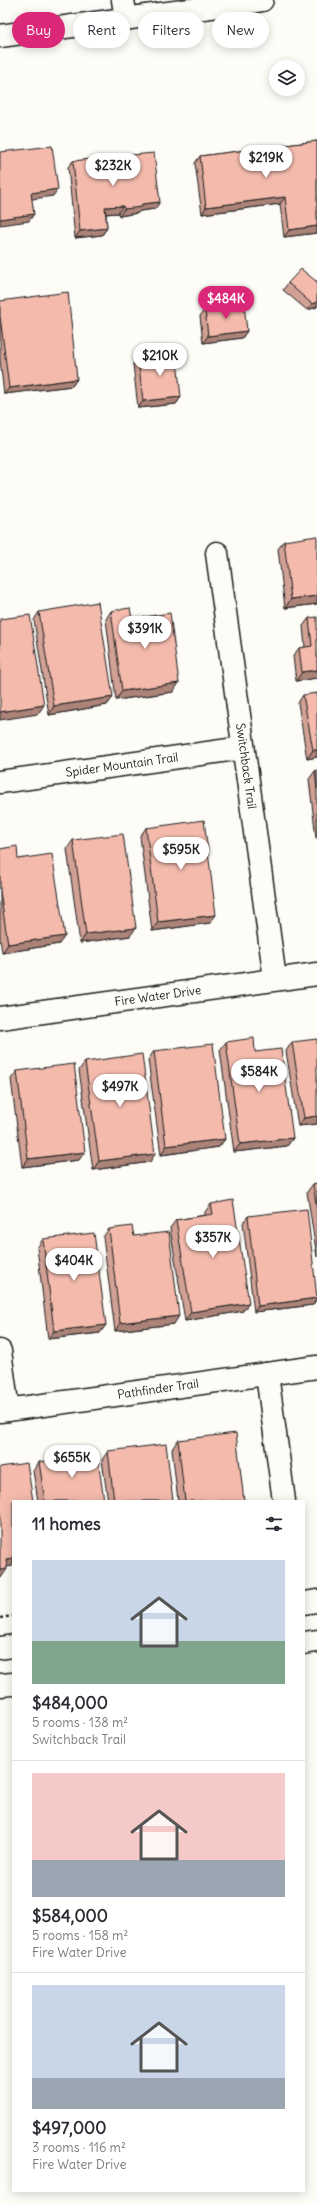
<!DOCTYPE html>
<meta charset="utf-8">
<style>
:root{--surface:#fff;--page:#f7f7f7;--text:#2b2b33;--muted:#7c7c81;--line:#e1e1e2;--accent:#db2777}
body{margin:0;font-family:Delius,sans-serif;background:var(--page);color:var(--text);height:100vh;display:flex;flex-direction:column;font-size:15px;white-space:nowrap}
*{box-sizing:border-box;margin:0}
p{font-size:13px;color:var(--muted)}
.icon{flex:none;width:22px;height:22px;fill:none;stroke:currentColor;stroke-width:2;stroke-linecap:round;stroke-linejoin:round}
.map{position:relative;flex:1;overflow:hidden}
.drawer{position:absolute;left:12px;top:1500px;width:293px;height:692px;display:flex;flex-direction:column;background:var(--surface);border-radius:0px;box-shadow:0 2px 10px #0003}
.drawer>*{flex:none}
.banner{position:absolute;left:12px;top:12px;width:293px;height:36px;display:flex;gap:8px}
.buttons{position:absolute;left:269px;top:60px;display:grid;gap:8px}
.buttons a{display:grid;place-items:center;width:36px;height:36px;border-radius:50%;background:var(--surface);box-shadow:0 2px 10px #0003;font-size:20px}
.price{position:absolute;translate:-50% -34px;padding:0 9px;border-radius:14px;background:#fff;color:#222;font-size:13px;line-height:26px;filter:drop-shadow(0 1px 2px #0008)}
.price::after{content:'';position:absolute;left:50%;top:24px;width:12px;height:9px;margin-left:-6px;background:inherit;clip-path:polygon(0 0,100% 0,50% 100%)}
.price.on{background:var(--accent);color:#fff}
ul{padding:0;list-style:none}
li{display:grid;align-content:center;gap:8px;height:212px;padding:0 20px}
li+li{border-top:1px solid var(--line)}
li span{display:grid;place-items:center;height:124px;border-radius:0px;color:#555}
li>.icon{margin-inline-start:auto}
span .icon{width:72px;height:72px;fill:#fffc;stroke-width:1}
li b{font-size:17px}
h2{display:flex;justify-content:space-between;align-items:center;height:48px;padding:0 20px;font-size:17px}
.tag{padding:0 14px;border-radius:18px;background:var(--surface);box-shadow:0 2px 10px #0003;font-size:14px;line-height:36px}
.tag.on{background:var(--accent);color:#fff}
.map>svg:first-child{display:block}
.lines{fill:none;stroke-linecap:round;stroke-linejoin:round}
.street-casing{stroke:#1c1c1c;stroke-width:25}
.secondary-casing{stroke:#1c1c1c;stroke-width:25}
.path{stroke:#1c1c1c;stroke-width:2.5;stroke-dasharray:3 3;stroke-linecap:butt}
.street{stroke:#fdfcf7;stroke-width:22}
.secondary{stroke:#fdfcf7;stroke-width:22}
.wall{fill:#d2a195;stroke:#1c1c1c}
.shaded-wall{fill:#ab8379;stroke:#1c1c1c}
.building{fill:#f4bbad;stroke:#1c1c1c}
.labels{text-anchor:middle;stroke-width:4;stroke-linejoin:round;paint-order:stroke}
.street-label{font-size:12px;fill:#1c1c1c;stroke:#fdfcf7}
</style>
<div class="map">
<svg width="317" height="2204" viewBox="0 0 317 2204">
<rect width="100%" height="100%" fill="#fdfcf7"/>
<filter id="ink" filterUnits="userSpaceOnUse"><feTurbulence type="fractalNoise" baseFrequency=".025" numOctaves="2"/><feDisplacementMap in="SourceGraphic" scale="8" xChannelSelector="R" yChannelSelector="G"/><feConvolveMatrix kernelMatrix="1 2 1 2 8 2 1 2 1" color-interpolation-filters="sRGB"/></filter>
<g filter="url(#ink)">
<g class="lines">
<g class="street-casing">
<g id="street">
<path d="M123 0 126 19"/>
<path d="M0 36 262 0"/>
<path d="M217 553 275 979"/>
<path d="M0 782 243 748"/>
<path d="M0 1018 317 974"/>
<path d="M0 1351 8 1410"/>
<path d="M267 1374 284 1501"/>
<path d="M0 1411 317 1367"/>
</g>
</g>
<g class="secondary-casing">
<g id="secondary">
<path d="M304 1603 317 1601"/>
<path d="M304 1643 317 1641"/>
<path d="M0 1648 13 1646"/>
<path d="M0 1685 13 1684"/>
</g>
</g>
<path class="path" d="M0 1618 13 1616"/>
<use href="#street" class="street"/>
<use href="#secondary" class="secondary"/>
</g>
<g class="wall">
<path d="M317 141V233L284 237 280 204 202 214 195 163 200 156Z"/>
<path d="M132 155 155 209 140 211 138 213 119 216 118 213 106 214 107 228 102 235 75 238 68 167 73 161 109 162 129 159Z"/>
<path d="M317 281V307L307 310 283 290 288 283Z"/>
<path d="M0 301 77 379 72 386 4 394 0 360Z"/>
<path d="M205 309 247 331 242 338 203 343 200 316Z"/>
<path d="M138 357 181 397 176 404 138 408 133 364Z"/>
<path d="M284 541 317 604 285 608 278 549Z"/>
<path d="M111 611 132 619 173 692 116 700 106 619Z"/>
<path d="M39 612 113 697 107 705 49 715 34 620Z"/>
<path d="M309 618 317 678 296 681 293 656 299 648 305 647 303 626Z"/>
<path d="M303 695 317 757 307 759 298 703Z"/>
<path d="M317 770V838H316L309 779 315 771Z"/>
<path d="M146 828 210 923 152 931 140 836Z"/>
<path d="M73 840 130 936 80 943 67 849Z"/>
<path d="M0 849 18 859 59 944 2 953 0 938Z"/>
<path d="M226 1042 255 1052 293 1138 287 1146 234 1152 220 1050Z"/>
<path d="M292 1042 317 1124 298 1126 286 1051Z"/>
<path d="M154 1051 225 1139 219 1147 161 1155 148 1060Z"/>
<path d="M85 1062 150 1162 93 1170 79 1070Z"/>
<path d="M17 1071 79 1160 22 1167 11 1079Z"/>
<path d="M317 1183V1257L307 1192 313 1184Z"/>
<path d="M211 1204 249 1303 243 1311 185 1321 170 1228 176 1220 205 1215V1212Z"/>
<path d="M248 1216 313 1305 254 1312 243 1223Z"/>
<path d="M109 1229 134 1236 174 1324 115 1331 103 1237Z"/>
<path d="M43 1239 100 1333 48 1339 37 1248Z"/>
<path d="M178 1440 244 1501H178L172 1449Z"/>
<path d="M108 1451 173 1501H108L102 1460Z"/>
<path d="M39 1462 104 1501H38L33 1471Z"/>
</g>
<g class="shaded-wall">
<path d="M58 189 53 196 26 200 31 193Z"/>
<path d="M285 197 280 204 202 214 206 207Z"/>
<path d="M160 202 155 209 140 211 138 213 119 216 124 209 142 204Z"/>
<path d="M123 206 118 213 100 214 105 207Z"/>
<path d="M34 214 29 221 0 225V219Z"/>
<path d="M317 226V233L284 237 289 230Z"/>
<path d="M107 228 102 235 75 238 80 231Z"/>
<path d="M317 302V307L307 310 312 304Z"/>
<path d="M247 331 242 338 203 343 208 336Z"/>
<path d="M77 379 72 386 4 394 9 388Z"/>
<path d="M181 397 176 404 138 408 143 401Z"/>
<path d="M317 596V604L285 608 291 599Z"/>
<path d="M317 670V678L296 681 302 672Z"/>
<path d="M179 683 173 692 116 700 122 691Z"/>
<path d="M113 697 107 705 49 715 54 706Z"/>
<path d="M44 705 38 714 0 720V712Z"/>
<path d="M313 750H317V757L307 759Z"/>
<path d="M216 915 210 923 152 931 158 922Z"/>
<path d="M136 928 130 936 80 943 86 934Z"/>
<path d="M65 936 59 944 2 953 8 944Z"/>
<path d="M317 1116V1124L298 1126 304 1118Z"/>
<path d="M293 1138 287 1146 234 1152 240 1144Z"/>
<path d="M225 1139 219 1147 161 1155 166 1146Z"/>
<path d="M85 1152 79 1160 22 1167 28 1159Z"/>
<path d="M155 1154 150 1162 93 1170 99 1161Z"/>
<path d="M317 1298 313 1305 254 1312 258 1306Z"/>
<path d="M249 1303 243 1311 185 1321 191 1312Z"/>
<path d="M179 1316 174 1324 115 1331 120 1323Z"/>
<path d="M106 1325 100 1333 48 1339 54 1331Z"/>
<path d="M13 1559V1566L0 1568 6 1560Z"/>
<path d="M7 1569 1 1578H0V1570Z"/>
</g>
<g class="building">
<path d="M317 141V226L289 230 285 197 206 207 200 156Z"/>
<path d="M52 146 58 189 31 193 34 214 0 219V152Z"/>
<path d="M154 153 160 202 142 204V207L124 209 123 206 105 207 107 228 80 231 73 161 108 157 109 162 133 159 132 155Z"/>
<path d="M301 269 316 281H317V302L312 304 288 283Z"/>
<path d="M68 292 77 379 9 388 0 316V301Z"/>
<path d="M244 304 247 331 208 336 205 309Z"/>
<path d="M176 353 181 397 143 401 138 357Z"/>
<path d="M317 536V596L291 599 284 541Z"/>
<path d="M98 602 113 697 54 706 39 612Z"/>
<path d="M130 608 132 619 170 613 179 683 122 691 111 611Z"/>
<path d="M30 615 44 705 0 712V619Z"/>
<path d="M317 617V670L302 672 299 648 312 646 309 618Z"/>
<path d="M317 693V750H313L303 695Z"/>
<path d="M317 770V789L315 771Z"/>
<path d="M204 820 216 915 158 922 146 828Z"/>
<path d="M123 834 136 928 86 934 73 840Z"/>
<path d="M17 846 18 859 52 854 65 936 8 944 0 891V849Z"/>
<path d="M254 1038 255 1052 281 1049 293 1138 240 1144 226 1042Z"/>
<path d="M317 1039V1116L304 1118 292 1042Z"/>
<path d="M213 1044 225 1139 166 1146 154 1051Z"/>
<path d="M142 1054 155 1154 99 1161 85 1062Z"/>
<path d="M74 1064 85 1152 28 1159 17 1071Z"/>
<path d="M317 1183V1210L313 1184Z"/>
<path d="M233 1200 249 1303 191 1312 176 1220 213 1214 211 1204Z"/>
<path d="M307 1209 317 1298 258 1306 248 1216Z"/>
<path d="M132 1226 134 1236 169 1232 179 1316 120 1323 109 1229Z"/>
<path d="M94 1233 106 1325 54 1331 43 1239Z"/>
<path d="M236 1433 244 1501H185L178 1440Z"/>
<path d="M166 1444 173 1501H114L108 1451Z"/>
<path d="M97 1453 104 1501H45L39 1462Z"/>
<path d="M27 1463 33 1501H13V1559L6 1560 7 1569 0 1570V1467Z"/>
</g>
</g>
<g class="labels">
<g class="street-label">
<text transform="translate(122 765) rotate(-8)" y="4">Spider Mountain Trail</text>
<text transform="translate(246 766) rotate(82)" y="4">Switchback Trail</text>
<text transform="translate(158 996) rotate(-8)" y="4">Fire Water Drive</text>
<text transform="translate(158 1389) rotate(-8)" y="4">Pathfinder Trail</text>
</g>
</g>
</svg>
<div class="buttons">
<a><svg class="icon" aria-label="layers" viewBox="0 0 24 24"><path d="M12 4l9 5-9 5-9-5zM3 14l9 5 9-5"/></svg></a>
</div>
<b class="price" style="left:266px;top:179px">$219K</b>
<b class="price" style="left:113px;top:187px">$232K</b>
<b class="price on" style="left:226px;top:320px">$484K</b>
<b class="price" style="left:160px;top:377px">$210K</b>
<b class="price" style="left:145px;top:650px">$391K</b>
<b class="price" style="left:181px;top:871px">$595K</b>
<b class="price" style="left:259px;top:1093px">$584K</b>
<b class="price" style="left:120px;top:1108px">$497K</b>
<b class="price" style="left:213px;top:1259px">$357K</b>
<b class="price" style="left:74px;top:1282px">$404K</b>
<b class="price" style="left:72px;top:1479px">$655K</b>
<div class="banner">
<a class="tag on">Buy</a>
<a class="tag">Rent</a>
<a class="tag">Filters</a>
<a class="tag">New</a>
</div>
<section class="drawer">
<h2>11 homes<svg class="icon" aria-label="filters" viewBox="0 0 24 24"><path d="M4 7h16M4 17h16"/><circle cx="9" cy="7" r="2"/><circle cx="15" cy="17" r="2"/></svg></h2>
<ul>
<li><span style="background:linear-gradient(#c9d6e8 65%,#7fa58c 0)"><svg class="icon" aria-label="home" viewBox="0 0 24 24"><path d="M3 11l9-7 9 7M6 9v11h12V9"/></svg></span><div><b>$484,000</b><p>5 rooms · 138 m²</p><p>Switchback Trail</p></div></li>
<li><span style="background:linear-gradient(#f6c9c9 70%,#9aa5b1 0)"><svg class="icon" aria-label="home" viewBox="0 0 24 24"><path d="M3 11l9-7 9 7M6 9v11h12V9"/></svg></span><div><b>$584,000</b><p>5 rooms · 158 m²</p><p>Fire Water Drive</p></div></li>
<li><span style="background:linear-gradient(#c9d6e8 75%,#9aa5b1 0)"><svg class="icon" aria-label="home" viewBox="0 0 24 24"><path d="M3 11l9-7 9 7M6 9v11h12V9"/></svg></span><div><b>$497,000</b><p>3 rooms · 116 m²</p><p>Fire Water Drive</p></div></li>
</ul>
</section>
</div>
